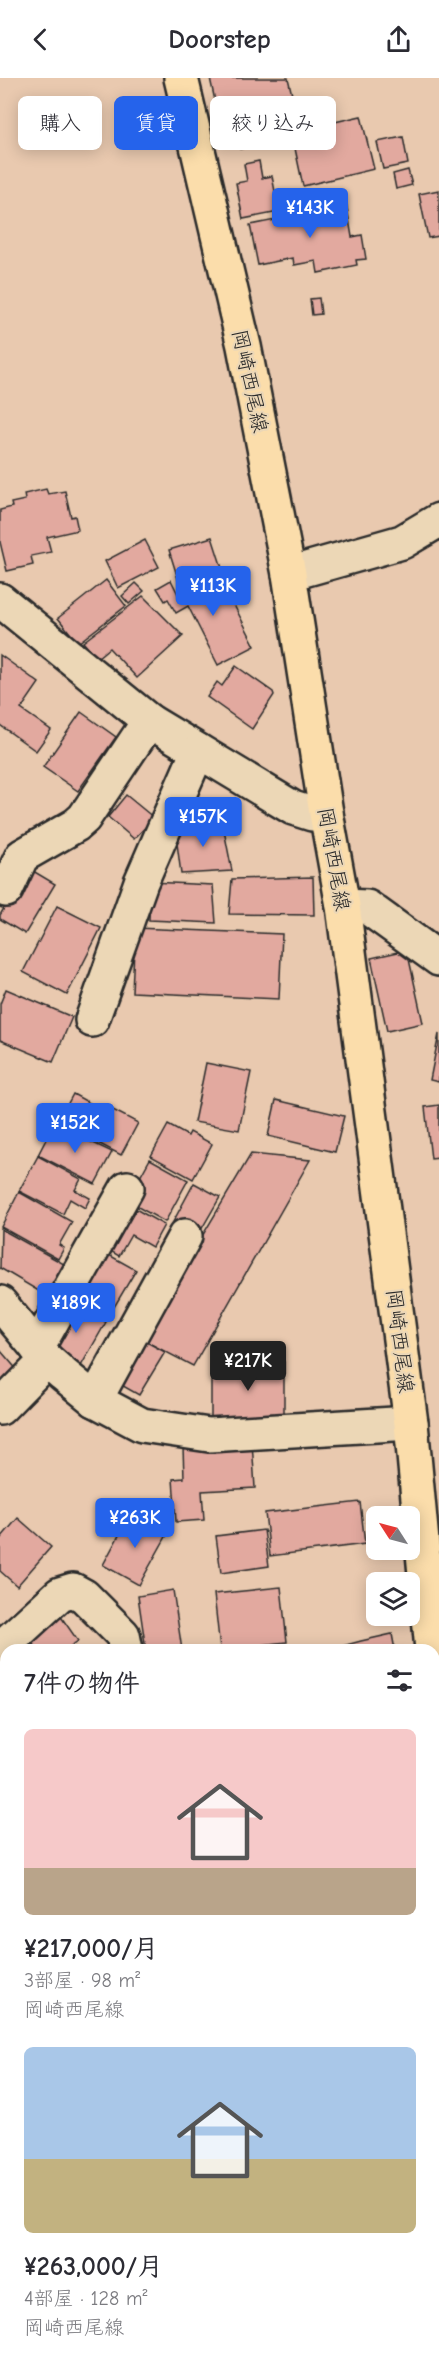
<!DOCTYPE html>
<html lang="ja">
<meta charset="utf-8">
<style>
:root{--surface:#fff;--page:#f7f7f7;--text:#2b2b33;--muted:#7c7c81;--accent:#2563eb}
body{margin:0;font-family:"Comic Neue","Klee One",sans-serif;background:var(--page);color:var(--text);height:100vh;display:flex;flex-direction:column;font-size:22px;white-space:nowrap}
*{box-sizing:border-box;margin:0}
p{font-size:20px;color:var(--muted)}
.icon{flex:none;width:33px;height:33px;fill:none;stroke:currentColor;stroke-width:2;stroke-linecap:round;stroke-linejoin:round}
.map{position:relative;flex:1;overflow:hidden}
.sheet{position:absolute;left:0px;top:1566px;width:440px;height:720px;display:flex;flex-direction:column;background:var(--surface);border-radius:18px 18px 0 0;box-shadow:0 3px 15px #0003}
.sheet>*{flex:none}
.top-card{position:absolute;left:18px;top:18px;width:404px;height:54px;display:flex;gap:12px}
.needle{width:39px;rotate:306deg}
.buttons{position:absolute;left:366px;top:1428px;display:grid;gap:12px}
.buttons a{display:grid;place-items:center;width:54px;height:54px;border-radius:9px;background:var(--surface);box-shadow:0 3px 15px #0003;font-size:30px}
.price{position:absolute;translate:-50% -51px;padding:0 14px;border-radius:6px;background:var(--accent);color:#fff;font-size:20px;line-height:39px;filter:drop-shadow(0 2px 3px #0008)}
.price::after{content:'';position:absolute;left:50%;top:36px;width:18px;height:14px;margin-left:-9px;background:inherit;clip-path:polygon(0 0,100% 0,50% 100%)}
.price.on{background:#222;color:#fff}
ul{padding:0;list-style:none}
li{display:grid;align-content:center;gap:12px;height:318px;padding:0 24px}
li span{display:grid;place-items:center;height:186px;border-radius:9px;color:#555}
li>.icon{margin-inline-start:auto}
span .icon{width:108px;height:108px;fill:#fffc;stroke-width:1}
li b{font-size:26px}
h2{display:flex;justify-content:space-between;align-items:center;height:72px;padding:0 24px;font-size:26px}
.pill{padding:0 21px;border-radius:9px;background:var(--surface);box-shadow:0 3px 15px #0003;font-size:21px;line-height:54px}
.pill.on{background:var(--accent);color:#fff}
header{display:flex;justify-content:space-between;align-items:center;height:78px;padding:0 24px;background:var(--surface);font-size:27px;font-weight:800}
.map>svg:first-child{display:block}
.building{fill:#e2a99f;stroke:#2b2b2b;stroke-width:1.5}
.lines{fill:none;stroke-linecap:round;stroke-linejoin:round}
.minor-casing{stroke:#2b2b2b;stroke-width:38}
.major-casing{stroke:#2b2b2b;stroke-width:38}
.minor{stroke:#ecd7b6;stroke-width:33}
.major{stroke:#fbddab;stroke-width:33}
.labels{text-anchor:middle;stroke-width:4.5;stroke-linejoin:round;paint-order:stroke}
.street-label{font-size:21px;fill:#2b2b2b;stroke:#ecd7b6}
</style>
<header><svg class="icon" aria-label="back" viewBox="0 0 24 24"><path d="M15 5l-7 7 7 7"/></svg>Doorstep<svg class="icon" aria-label="share" viewBox="0 0 24 24"><path d="M12 15V3M7 8l5-5 5 5M5 13v7h14v-7"/></svg></header>
<div class="map">
<svg width="439" height="2286" viewBox="0 0 439 2286">
<rect width="100%" height="100%" fill="#e9c9af"/>
<filter id="ink" filterUnits="userSpaceOnUse"><feTurbulence type="fractalNoise" baseFrequency=".0167" numOctaves="2"/><feDisplacementMap in="SourceGraphic" scale="12" xChannelSelector="R" yChannelSelector="G"/><feConvolveMatrix kernelMatrix="1 2 1 2 8 2 1 2 1" color-interpolation-filters="sRGB"/></filter>
<g filter="url(#ink)">
<g class="building">
<path d="M210 0H288L302 59 252 70V68L240 71 230 29 217 32Z"/>
<path d="M361 38 374 91 303 108 293 61 302 59 300 52Z"/>
<path d="M403 59 408 86 383 91 377 64Z"/>
<path d="M259 83 262 100 272 98 279 134 243 141 236 105 247 103 244 86Z"/>
<path d="M408 92 412 107 396 111 393 96Z"/>
<path d="M439 112V158L428 160 419 116Z"/>
<path d="M346 124 352 159 362 157 366 181 356 182 357 187 318 195 316 183 294 187 293 180 258 187 250 147 306 136V132Z"/>
<path d="M319 220 321 236 312 237 310 221Z"/>
<path d="M46 411 48 416 65 413 71 439 75 438 78 452 47 459 51 474 31 478 33 487 7 493 0 464V432L12 429 11 425 25 422 24 416Z"/>
<path d="M212 459 222 490 179 504 169 472Z"/>
<path d="M145 462 159 489 118 510 105 483Z"/>
<path d="M218 496 255 568 218 587 188 528 176 535 168 521 165 523 157 510 171 502 178 516Z"/>
<path d="M106 502 126 528 78 565 58 540Z"/>
<path d="M136 505 144 513 129 526 122 518Z"/>
<path d="M143 518 183 558 137 600 109 570 97 580 83 564Z"/>
<path d="M0 577 39 605 21 631 51 652 36 673 0 647Z"/>
<path d="M236 588 273 614 274 617 252 651 207 619 217 604 222 608Z"/>
<path d="M81 634 116 659 78 713 43 689Z"/>
<path d="M126 717 154 740 134 761 108 739Z"/>
<path d="M222 742 232 793 181 796 175 750Z"/>
<path d="M28 790 55 806 25 856 0 841V837Z"/>
<path d="M313 799 314 837 229 836 232 801Z"/>
<path d="M150 804 213 807 216 845 149 842Z"/>
<path d="M57 828 101 850 67 917 23 894Z"/>
<path d="M135 850 282 856 279 921 132 914Z"/>
<path d="M407 872 423 945 387 953 371 880Z"/>
<path d="M6 911 72 939 53 984 0 962V926Z"/>
<path d="M439 956V1004L430 1002Z"/>
<path d="M206 985 251 994 239 1052 194 1044Z"/>
<path d="M73 1016 95 1028 88 1040 103 1048 113 1032 138 1045 121 1077 58 1044Z"/>
<path d="M276 1022 344 1038 335 1074 268 1058Z"/>
<path d="M439 1027V1080L431 1081 425 1029Z"/>
<path d="M54 1046 112 1074 95 1106 38 1077Z"/>
<path d="M168 1047 188 1058 190 1054 212 1066 193 1101 151 1078Z"/>
<path d="M251 1076 310 1082 193 1288 141 1261Z"/>
<path d="M38 1078 81 1101 75 1112 90 1120 85 1130 70 1121 63 1136 19 1113Z"/>
<path d="M150 1081 188 1102 165 1144 127 1123Z"/>
<path d="M194 1105 220 1119 197 1159 172 1146Z"/>
<path d="M19 1114 72 1144 59 1167 64 1170 58 1181 1 1149Z"/>
<path d="M125 1125 164 1147 152 1169 131 1157 119 1178 102 1168Z"/>
<path d="M1 1151 64 1186 47 1218 0 1190Z"/>
<path d="M100 1172 136 1192 107 1241 72 1221Z"/>
<path d="M71 1223 106 1244 81 1288 45 1268Z"/>
<path d="M141 1261 165 1274 139 1317 116 1304Z"/>
<path d="M0 1272 19 1294 0 1311Z"/>
<path d="M284 1284V1343H211V1285Z"/>
<path d="M252 1364 255 1410 202 1413 204 1442 176 1444 173 1401 184 1400 183 1369Z"/>
<path d="M360 1424 365 1466 270 1478 265 1435Z"/>
<path d="M131 1435 168 1455 139 1507 103 1487Z"/>
<path d="M18 1440 51 1469 17 1508 0 1493V1461Z"/>
<path d="M264 1452 269 1488 221 1495 216 1458Z"/>
<path d="M281 1509 287 1564 220 1571 214 1516Z"/>
<path d="M173 1512 182 1572H146L138 1518Z"/>
<path d="M57 1533 78 1563 65 1572H37L25 1555Z"/>
<path d="M392 1556 395 1572H328L361 1563Z"/>
<path d="M6 1576V1618L0 1609V1580Z"/>
<path d="M0 1844 6 1856V1881L0 1884Z"/>
<path d="M0 1977 6 1986V2002L0 2006Z"/>
<path d="M6 2031V2094L0 2098V2035Z"/>
<path d="M6 2126V2188L0 2191V2130Z"/>
<path d="M126 2280H161L150 2286H129Z"/>
<path d="M198 2280H269L254 2286H200Z"/>
<path d="M297 2280H354L355 2282 341 2286H298Z"/>
</g>
<g class="lines">
<g class="minor-casing">
<g id="minor">
<path d="M289 496 402 464 439 442"/>
<path d="M0 522 149 643 293 730 312 736 326 735"/>
<path d="M6 812 22 778 76 747 84 740 149 643"/>
<path d="M343 828 367 829 439 881"/>
<path d="M92 942 141 804 198 673"/>
<path d="M0 1225 47 1282 63 1296 95 1322 142 1347 209 1357 411 1345"/>
<path d="M37 1270 127 1110"/>
<path d="M95 1322 185 1158"/>
<path d="M0 1330 47 1282"/>
<path d="M0 1571 60 1516 73 1512 84 1518 123 1557 126 1572"/>
<path d="M0 1649 6 1658"/>
<path d="M0 1933 6 1930"/>
<path d="M434 2042 439 2040"/>
</g>
</g>
<g class="major-casing">
<g id="major">
<path d="M181 0 244 268 289 496 326 735 343 828 411 1345 432 1572"/>
<path d="M434 1589 439 1661"/>
</g>
</g>
<use href="#minor" class="minor"/>
<use href="#major" class="major"/>
</g>
</g>
<g class="labels">
<g class="street-label">
<text transform="translate(250 303) rotate(78)" y="7">岡崎西尾線</text>
<text transform="translate(334 781) rotate(80)" y="7">岡崎西尾線</text>
<text transform="translate(400 1263) rotate(83)" y="7">岡崎西尾線</text>
</g>
</g>
</svg>
<div class="buttons">
<a><svg class="needle" viewBox="-14 -14 28 28"><path d="M0-13l5 13h-10z" fill="#e53935"/><path d="M0 13l5-13h-10z" fill="#7c7c81"/></svg></a>
<a><svg class="icon" aria-label="layers" viewBox="0 0 24 24"><path d="M12 4l9 5-9 5-9-5zM3 14l9 5 9-5"/></svg></a>
</div>
<b class="price" style="left:310px;top:161px">¥143K</b>
<b class="price" style="left:213px;top:539px">¥113K</b>
<b class="price" style="left:203px;top:770px">¥157K</b>
<b class="price" style="left:75px;top:1076px">¥152K</b>
<b class="price" style="left:76px;top:1256px">¥189K</b>
<b class="price on" style="left:248px;top:1314px">¥217K</b>
<b class="price" style="left:135px;top:1471px">¥263K</b>
<div class="top-card">
<a class="pill">購入</a>
<a class="pill on">賃貸</a>
<a class="pill">絞り込み</a>
</div>
<section class="sheet">
<h2>7件の物件<svg class="icon" aria-label="filters" viewBox="0 0 24 24"><path d="M4 7h16M4 17h16"/><circle cx="9" cy="7" r="2"/><circle cx="15" cy="17" r="2"/></svg></h2>
<ul>
<li><span style="background:linear-gradient(#f6c9c9 75%,#b9a48a 0)"><svg class="icon" aria-label="home" viewBox="0 0 24 24"><path d="M3 11l9-7 9 7M6 9v11h12V9"/></svg></span><div><b>¥217,000/月</b><p>3部屋 · 98 m²</p><p>岡崎西尾線</p></div></li>
<li><span style="background:linear-gradient(#a9c7e8 60%,#c2b280 0)"><svg class="icon" aria-label="home" viewBox="0 0 24 24"><path d="M3 11l9-7 9 7M6 9v11h12V9"/></svg></span><div><b>¥263,000/月</b><p>4部屋 · 128 m²</p><p>岡崎西尾線</p></div></li>
</ul>
</section>
</div>
